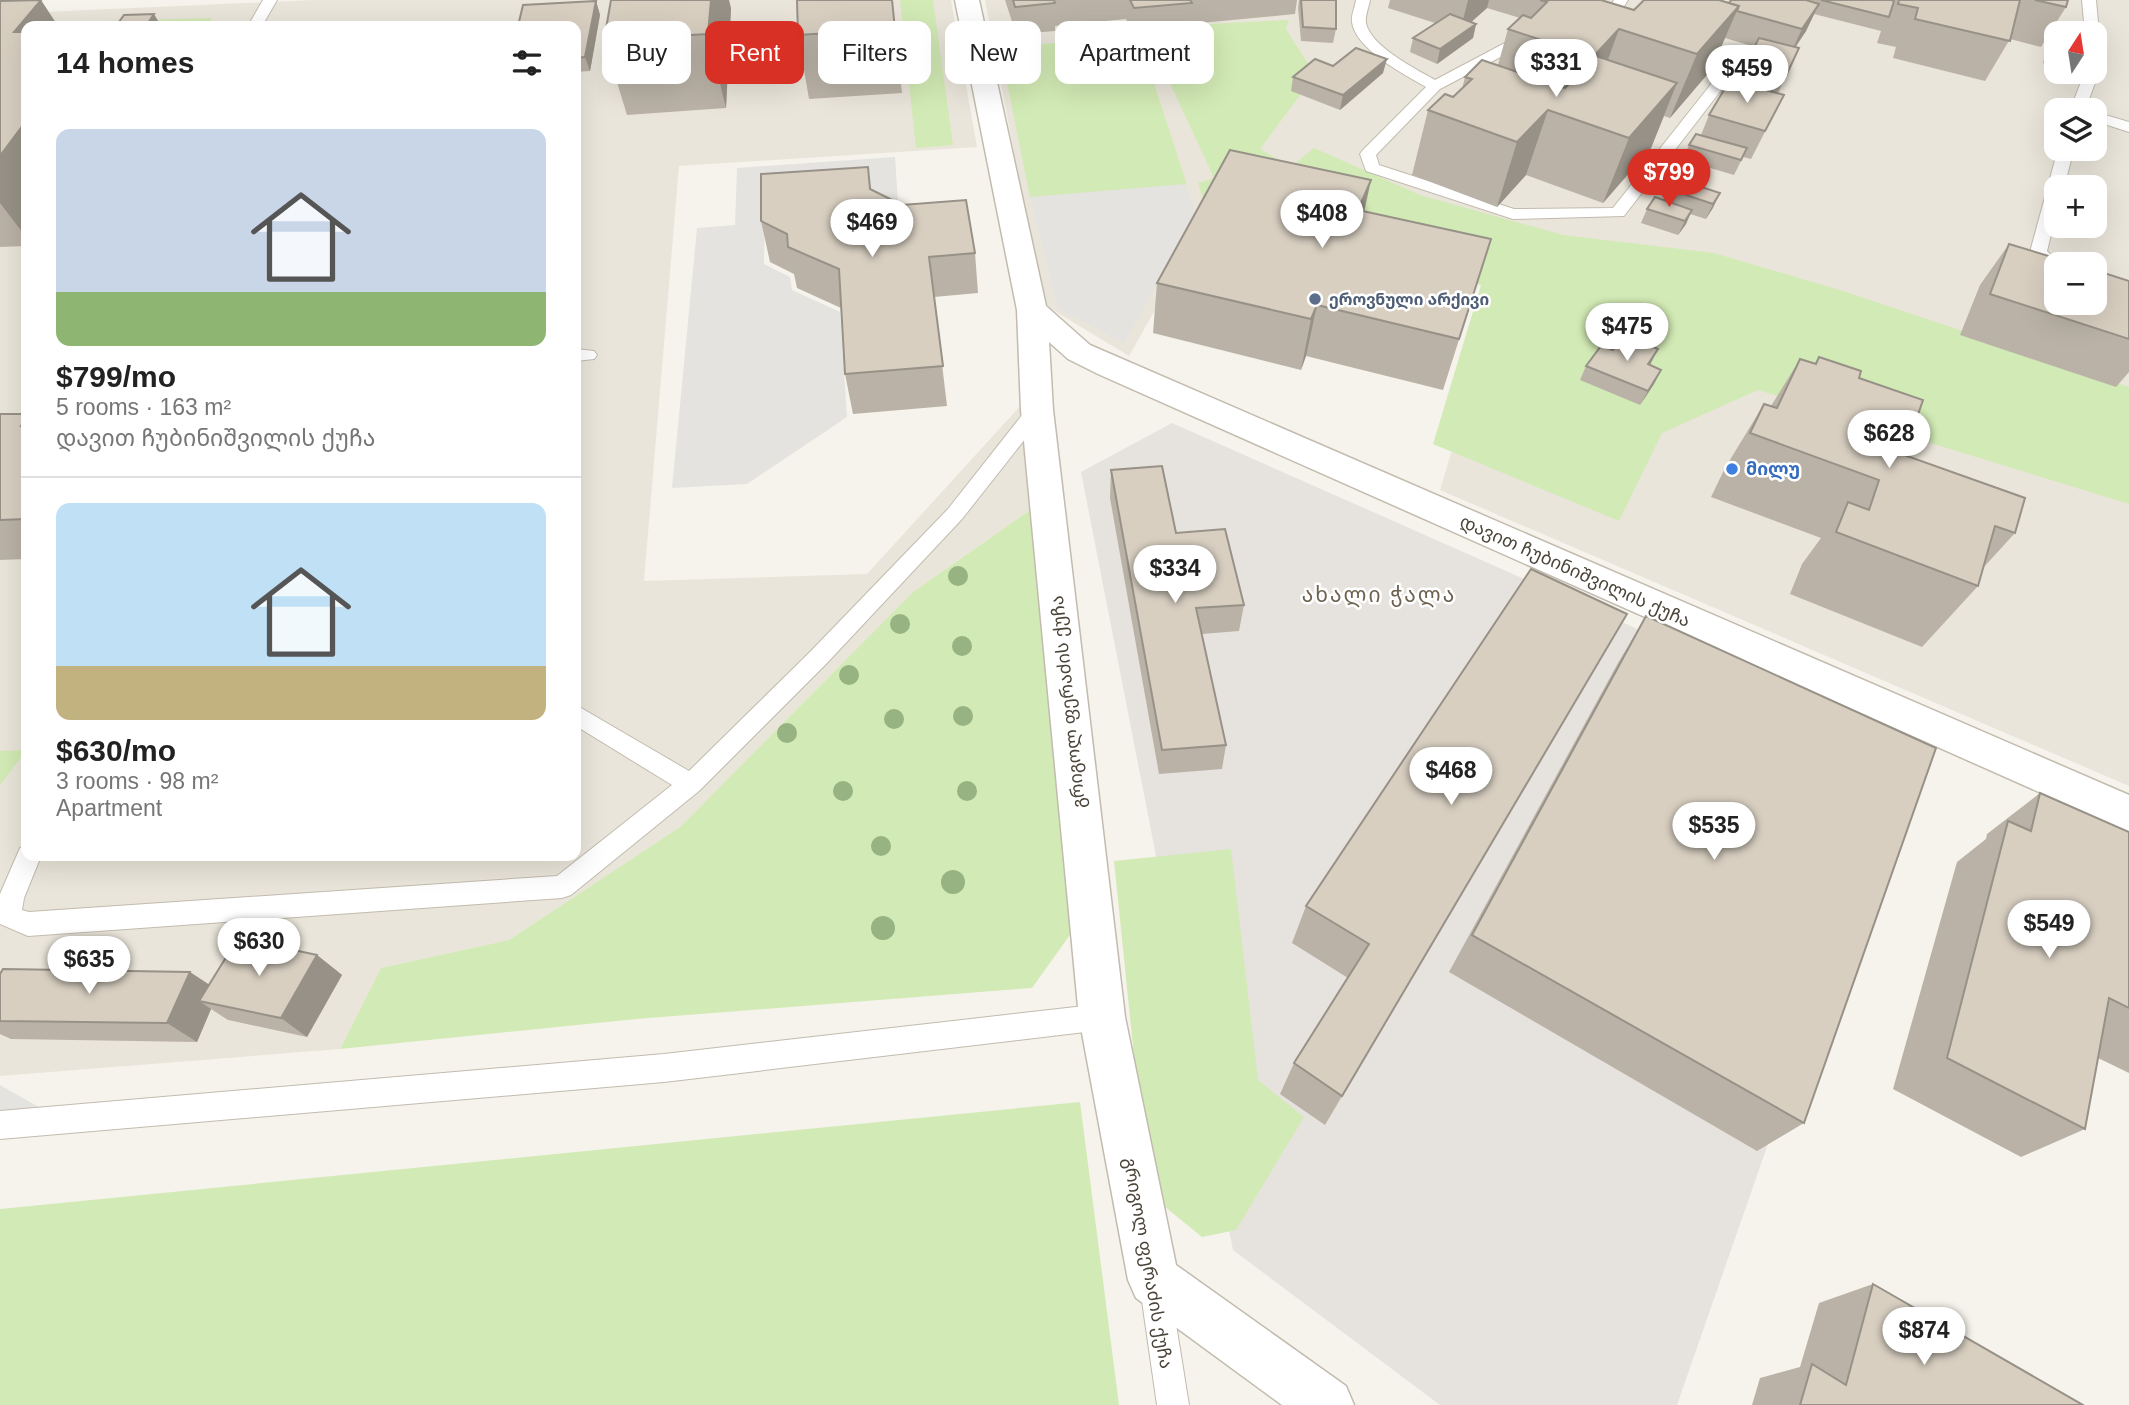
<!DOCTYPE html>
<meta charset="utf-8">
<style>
:root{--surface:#fff;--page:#f2f2f2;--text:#222;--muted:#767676;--line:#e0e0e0;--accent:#d93025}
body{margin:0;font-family:Helvetica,"Noto Sans Georgian",sans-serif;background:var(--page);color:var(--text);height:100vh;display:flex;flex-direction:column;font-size:26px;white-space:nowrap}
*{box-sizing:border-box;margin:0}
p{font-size:23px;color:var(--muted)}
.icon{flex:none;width:38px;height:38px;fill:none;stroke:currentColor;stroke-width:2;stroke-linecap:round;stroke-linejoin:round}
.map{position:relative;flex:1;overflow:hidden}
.panel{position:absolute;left:21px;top:21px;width:560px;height:840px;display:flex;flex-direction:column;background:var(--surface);border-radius:14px;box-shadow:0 7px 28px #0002}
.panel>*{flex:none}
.banner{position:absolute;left:602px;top:21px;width:665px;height:63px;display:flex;gap:14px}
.needle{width:46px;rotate:12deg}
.buttons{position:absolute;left:2044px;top:21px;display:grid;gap:14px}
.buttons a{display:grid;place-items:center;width:63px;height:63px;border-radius:14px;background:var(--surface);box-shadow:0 7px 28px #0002;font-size:35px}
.price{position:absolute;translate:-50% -60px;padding:0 16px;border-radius:24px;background:#fff;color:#222;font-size:23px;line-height:46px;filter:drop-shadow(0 2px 4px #0008)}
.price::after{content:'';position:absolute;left:50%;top:42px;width:21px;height:16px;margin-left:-10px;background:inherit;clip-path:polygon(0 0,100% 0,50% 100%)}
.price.selected{background:var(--accent);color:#fff}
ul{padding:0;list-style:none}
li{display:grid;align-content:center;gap:14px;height:371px;padding:0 35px}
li+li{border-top:2px solid var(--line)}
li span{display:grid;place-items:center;height:217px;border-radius:14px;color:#555}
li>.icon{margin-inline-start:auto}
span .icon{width:126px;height:126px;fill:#fffc;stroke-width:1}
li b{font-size:30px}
h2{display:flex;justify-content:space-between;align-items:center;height:84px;padding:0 35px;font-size:30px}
.tag{padding:0 24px;border-radius:14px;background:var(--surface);box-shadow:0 7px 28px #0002;font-size:24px;line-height:63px}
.tag.selected{background:var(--accent);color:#fff}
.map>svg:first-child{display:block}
.residential{fill:#eae5da;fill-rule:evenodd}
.industrial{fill:#e6e2dd}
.green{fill:#d2eab5}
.parking{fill:#e5e3e0}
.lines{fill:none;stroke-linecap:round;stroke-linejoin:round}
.service-casing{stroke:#c2bbae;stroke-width:2}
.minor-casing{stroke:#c2bbae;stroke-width:3}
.service{fill:#fff;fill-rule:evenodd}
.minor{fill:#fff;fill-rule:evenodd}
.tree{fill:#97b381}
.wall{fill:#bab2a6}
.shaded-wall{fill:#979187}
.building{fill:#d8cfc1;stroke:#979187;stroke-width:2}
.service-dot{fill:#5c6f8a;stroke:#fff;stroke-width:2.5}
.shop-dot{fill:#3f7fe0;stroke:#fff;stroke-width:2.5}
.labels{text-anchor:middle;stroke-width:5;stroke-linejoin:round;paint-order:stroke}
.far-service-label{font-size:16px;font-weight:bold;fill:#4e5e75;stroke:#fff;text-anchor:start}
.shop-label{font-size:18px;font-weight:bold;fill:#366cbe;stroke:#fff;text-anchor:start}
.street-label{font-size:18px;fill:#4b4439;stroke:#fff}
.quarter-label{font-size:21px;letter-spacing:2px;fill:#6e6250;stroke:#fff}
</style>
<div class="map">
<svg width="2129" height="1405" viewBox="0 0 2129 1405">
<rect width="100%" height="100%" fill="#f6f3ec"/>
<g class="residential">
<path d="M313 0H951L977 147 679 166 644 581 867 574 1022 404 1040 503 913 592 680 827 509 940 381 968 340 1049 0 1076V14ZM26 26H576V856H26Z"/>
<path d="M985 0H2129V786L1440 490 1509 260 1221 193 1129 356 1043 304ZM2056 33H2095V72H2056ZM2056 110H2095V149H2056ZM2056 187H2095V226H2056ZM2056 264H2095V303H2056Z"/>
</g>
<path class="industrial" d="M1172 423 1906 748 1677 1405H1440L1233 1250 1081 472Z"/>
<g class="green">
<path d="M900 0H933L953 145 916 148Z"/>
<path d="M212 18 207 26H26L0 24Z"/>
<path d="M1289 20 1286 29 1315 75 1260 149 1291 167 1314 148 1420 195 1563 235 1714 253 1843 291 2129 387V504L1758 390 1662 433 1619 521 1433 444 1481 285 1358 257 1204 202 1198 183 1214 178 1148 36 1192 32 1190 25Z"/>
<path d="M1139 37 1187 185 1030 198 1000 47Z"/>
<path d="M1040 503 1077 925 1032 988 636 1019 340 1049 381 968 509 940 680 827 913 592Z"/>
<path d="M26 750V751L0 785V751Z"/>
<path d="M1231 849 1258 1080 1304 1117 1236 1230 1202 1237 1148 1193 1114 861Z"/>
<path d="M1080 1102 1119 1405H0V1209Z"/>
</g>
<g class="parking">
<path d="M895 157 898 202 765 212 764 264 790 277 792 290 840 312 847 417 747 484 672 488 697 228 735 225 737 168Z"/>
<path d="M1185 184 1194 207V219L1124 343 1058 309 1030 197Z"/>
<path d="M0 1085 60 1119 0 1125Z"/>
</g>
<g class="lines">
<g class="service-casing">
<g id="service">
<path d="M263 0H277L262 26H248Z"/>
<path d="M1356 0H1370C1369 7 1365 15 1366 23 1370 46 1416 69 1435 80L1520 35 1599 23 1614 0H1628L1612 25 1737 64 1739 67 1624 216 1513 219 1366 171 1360 154 1362 151 1426 87C1405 75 1355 49 1352 22 1351 15 1355 7 1356 0ZM1603 31 1723 69 1613 208 1514 209 1379 165 1376 155 1440 89 1529 42Z"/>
<path d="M2082 0H2096L2099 33 2097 36 2095 33H2085Z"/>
<path d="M2095 68 2099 72 2085 110H2070L2085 72H2095Z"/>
<path d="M2095 112 2129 122V132L2095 121Z"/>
<path d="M2058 149H2074L2064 187H2056V215L2047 251 2060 264H2056V275L2050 274 2030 252Z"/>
<path d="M576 349 594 351 597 355 594 359 576 361Z"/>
<path d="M1037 404 1044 405 1046 410 1044 415 962 519 827 663 699 791 571 895 562 898 28 936 0 924V894L20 848 26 846V856H41L24 898 22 910 29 912 557 876 672 785 576 726V705L689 771 811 651 948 509 1030 405Z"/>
<path d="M1102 1004 1111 1008 1115 1017 1111 1026 1102 1030 664 1082 0 1139V1111L664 1054Z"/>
<path d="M1155 1272 1166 1276 1170 1287 1189 1405H1157L1140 1287 1144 1276Z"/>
</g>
</g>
<g class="minor-casing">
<path id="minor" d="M955 0H979L1046 306 1090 345 2129 795V832L1098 374 1068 359 1049 342 1053 410 1125 1017 1176 1265 1346 1386 1354 1405H1282L1136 1298 1128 1280 1079 1017 1021 410 1017 310Z"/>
</g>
<use href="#service" class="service"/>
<use href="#minor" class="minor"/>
</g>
<g class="tree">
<circle cx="958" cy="576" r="10"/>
<circle cx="900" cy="624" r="10"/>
<circle cx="962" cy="646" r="10"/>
<circle cx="849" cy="675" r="10"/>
<circle cx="963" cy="716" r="10"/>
<circle cx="894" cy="719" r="10"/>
<circle cx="787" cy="733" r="10"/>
<circle cx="843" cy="791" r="10"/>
<circle cx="967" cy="791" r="10"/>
<circle cx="881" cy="846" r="10"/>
<circle cx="953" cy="882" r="12"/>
<circle cx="883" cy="928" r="12"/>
</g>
<g class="wall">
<path d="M892 0 902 93 809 99 798 35Z"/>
<path d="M1005 0H1297L1295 14 1190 24V31L1133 36 1126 19 1055 26V31L1016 34Z"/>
<path d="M1299 0H1336V29L1333 43 1301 41 1298 8Z"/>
<path d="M1390 0H1601L1634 10 1729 3 1731 0H2068L2066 7 2041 47 2010 39 1985 81 1893 58 1896 47 1877 43 1881 31 1814 14 1806 31 1795 47 1799 48 1778 93 1737 82 1755 47 1725 38 1711 70 1670 118 1664 116 1651 148 1603 203 1526 175 1497 207 1412 175 1428 110 1453 97 1462 89 1465 77 1498 65 1508 29 1520 18 1487 8 1471 22 1476 24 1473 38 1437 64 1410 52 1413 38 1435 23 1388 8Z"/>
<path d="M0 1 26 26V246L0 247Z"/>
<path d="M596 1 600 15 590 71 576 72V26Z"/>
<path d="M731 8 726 108 627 115 604 40Z"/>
<path d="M2055 37 2056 38V66L2043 63 2046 52Z"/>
<path d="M1333 66 1383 73 1340 110 1291 91 1293 77Z"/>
<path d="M1784 95 1751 159 1743 157 1734 175 1683 160 1689 145 1701 135 1709 115Z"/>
<path d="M868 167 871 189 975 253 978 293 934 297 947 406 853 414 845 374 841 308 797 288 794 274 770 262 761 221Z"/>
<path d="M1677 192 1720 193 1706 219 1690 214 1686 224 1678 235 1641 223 1647 209 1672 203Z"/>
<path d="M1364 211 1491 239 1443 390 1306 356 1301 370 1153 333 1157 283Z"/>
<path d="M2009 244 2129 281V372L2116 387 1960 335 1980 285Z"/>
<path d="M1819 357 1859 378 1904 455 2015 533 1983 568 1978 586 1922 647 1790 594 1802 564 1821 538 1711 497 1725 468 1764 404 1771 406 1800 359 1814 364Z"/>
<path d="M1650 365 1661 370 1654 384 1640 405 1580 380 1586 366Z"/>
<path d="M0 414H26V559L0 560Z"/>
<path d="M1111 470 1176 533 1244 605 1239 631 1202 634 1226 745 1222 769 1159 774 1110 498Z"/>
<path d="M1627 614 1325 1125 1280 1094 1294 1063 1348 978 1292 943 1306 906Z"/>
<path d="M1646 616 1804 1123 1757 1151 1449 972 1618 663Z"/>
<path d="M2040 793 2129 832V1073L2098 1058 2085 1129 2021 1157 1893 1089 1957 862 1986 839 1987 834Z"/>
<path d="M317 955 342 975 307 1037 228 1020 211 1009 197 1042 11 1039 0 1034V974L209 984Z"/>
<path d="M1873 1284 2083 1405H1752L1760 1378 1800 1367 1819 1303Z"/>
</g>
<g class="shaded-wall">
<path d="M41 0 58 26H26V51L14 32Z"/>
<path d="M711 0H729L731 8 726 108 708 34Z"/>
<path d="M1468 0H1489L1487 8 1460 32Z"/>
<path d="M596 1 600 15 590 71 585 57Z"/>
<path d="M1819 4 1806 31 1789 57 1802 29Z"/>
<path d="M1739 6 1711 70 1670 118 1697 54Z"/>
<path d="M154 14 161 26H146Z"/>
<path d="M1476 24 1473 38 1437 64 1440 49Z"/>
<path d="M1619 29 1596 93 1571 118 1593 57Z"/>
<path d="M1387 59 1383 73 1340 110 1343 95Z"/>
<path d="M1677 83 1651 148 1603 203 1629 138Z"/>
<path d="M1548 110 1526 175 1497 207 1517 142Z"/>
<path d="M26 121V237L0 203V156Z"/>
<path d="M1371 180 1360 231 1358 210Z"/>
<path d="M1720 193 1713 208 1706 219 1713 204Z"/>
<path d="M1692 210 1686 224 1678 235 1685 221Z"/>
<path d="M1317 305 1306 356 1301 370 1311 319Z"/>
<path d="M1658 349 1651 363 1641 379 1648 364Z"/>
<path d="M1661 370 1654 384 1640 405 1648 391Z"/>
<path d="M26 417V432L21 426Z"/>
<path d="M317 955 342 975 307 1037 281 1018Z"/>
<path d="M190 972 219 991 199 1001 211 1009 197 1042 167 1023Z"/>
</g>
<g class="building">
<path d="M41 0 14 32H26V121L0 156V1Z"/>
<path d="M611 0H711L708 34 604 40Z"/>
<path d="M797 0H892L895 29 798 35Z"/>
<path d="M1013 0H1054L1055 3 1015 7Z"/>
<path d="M1130 0H1190L1192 3 1134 8Z"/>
<path d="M1301 0H1336V29L1303 27Z"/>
<path d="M1540 0H1601L1634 10 1644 0H1719L1739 6 1697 54 1619 29 1593 57 1508 29 1523 15 1531 18 1547 2Z"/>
<path d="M1731 0H1806L1819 4 1802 29 1737 11 1739 6 1729 3Z"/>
<path d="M1821 0H1892L1894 1 1889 17Z"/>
<path d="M1899 0H2020L2010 41 1915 19 1918 8 1898 4Z"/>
<path d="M2035 0H2068L2066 7Z"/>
<path d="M596 1 585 57 576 58V26H518L523 5Z"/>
<path d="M154 14 146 26H116L124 15Z"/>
<path d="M1450 14 1476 24 1440 49 1413 38Z"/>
<path d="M2055 37 2056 38V50L2052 49Z"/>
<path d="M1759 38 1799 48 1785 78 1744 68Z"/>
<path d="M1356 48 1387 59 1343 95 1293 77 1315 59 1333 66Z"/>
<path d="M1596 56 1677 83 1629 138 1548 110 1517 142 1428 110 1445 94 1453 97 1472 79 1465 77 1482 60 1565 88Z"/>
<path d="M1730 80 1784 95 1765 131 1709 115Z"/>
<path d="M1696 134 1747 148 1741 160 1689 145Z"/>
<path d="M1230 150 1371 180 1358 210 1491 239 1459 339 1317 305 1311 319 1157 283Z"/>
<path d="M868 167 870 189 902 205 966 200 975 253 929 257 943 366 845 374 839 269 788 247 787 234 761 221V174Z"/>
<path d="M1683 181 1720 193 1713 204 1677 192Z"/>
<path d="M1655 197 1692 210 1685 221 1647 209Z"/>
<path d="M2009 244 2075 264H2056V303H2095V270L2129 281V339L1990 294Z"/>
<path d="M1624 335 1658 349 1648 364 1661 370 1648 391 1586 366 1601 346 1613 350Z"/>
<path d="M1819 357 1861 371 1859 378 1923 400 1904 455 2025 498 2015 533 1995 526 1978 586 1836 532 1848 502 1869 510 1879 480 1750 433 1764 404 1777 408 1800 359 1816 364Z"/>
<path d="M0 414H26V417L21 426H26V519L0 520Z"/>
<path d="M1162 466 1176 533 1225 529 1244 605 1196 608 1226 745 1162 750 1111 470Z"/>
<path d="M1531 569 1627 614 1342 1096 1294 1063 1369 944 1306 906Z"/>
<path d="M1646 616 1936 748 1804 1123 1472 935Z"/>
<path d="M2040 793 2129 832V1008L2109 998 2085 1129 1947 1058 2008 821 2031 831Z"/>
<path d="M238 938 317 955 281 1018 199 1001Z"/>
<path d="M3 969 190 972 167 1023 0 1021V974Z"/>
<path d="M1873 1284 2083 1405H1800L1812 1364 1846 1385Z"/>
</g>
<circle class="service-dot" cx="1315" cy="299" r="7"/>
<circle class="shop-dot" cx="1732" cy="469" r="7"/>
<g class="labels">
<g class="far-service-label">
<text x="1329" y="305">ეროვნული არქივი</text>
</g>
<g class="shop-label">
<text x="1746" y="475">მილუ</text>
</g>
<g class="street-label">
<text transform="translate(1575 571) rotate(24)" y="6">დავით ჩუბინიშვილის ქუჩა</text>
<text transform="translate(1068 702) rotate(-96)" y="6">გრიგოლ ფერაძის ქუჩა</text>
<text transform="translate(1148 1263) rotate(80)" y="6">გრიგოლ ფერაძის ქუჩა</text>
</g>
<g class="quarter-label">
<text x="1379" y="602">ახალი ჭალა</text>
</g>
</g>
</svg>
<div class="buttons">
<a><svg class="needle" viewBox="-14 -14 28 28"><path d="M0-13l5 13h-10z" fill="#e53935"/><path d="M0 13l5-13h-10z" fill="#767676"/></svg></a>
<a><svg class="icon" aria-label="layers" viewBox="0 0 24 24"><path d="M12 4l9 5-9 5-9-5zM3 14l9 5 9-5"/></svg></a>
<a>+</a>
<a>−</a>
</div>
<b class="price" style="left:1556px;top:99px">$331</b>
<b class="price" style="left:1747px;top:105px">$459</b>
<b class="price selected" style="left:1669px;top:209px">$799</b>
<b class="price" style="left:1322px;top:250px">$408</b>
<b class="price" style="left:872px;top:259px">$469</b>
<b class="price" style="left:1627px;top:363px">$475</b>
<b class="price" style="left:1889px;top:470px">$628</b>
<b class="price" style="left:1175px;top:605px">$334</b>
<b class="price" style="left:1451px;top:807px">$468</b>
<b class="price" style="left:1714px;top:862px">$535</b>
<b class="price" style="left:2049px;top:960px">$549</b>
<b class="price" style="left:259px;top:978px">$630</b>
<b class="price" style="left:89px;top:996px">$635</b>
<b class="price" style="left:1924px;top:1367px">$874</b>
<div class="banner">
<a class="tag">Buy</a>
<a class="tag selected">Rent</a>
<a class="tag">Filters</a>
<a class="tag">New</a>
<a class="tag">Apartment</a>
</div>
<section class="panel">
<h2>14 homes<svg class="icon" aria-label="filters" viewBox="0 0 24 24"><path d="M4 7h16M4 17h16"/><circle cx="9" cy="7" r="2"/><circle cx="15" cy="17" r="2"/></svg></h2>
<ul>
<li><span style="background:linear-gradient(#c9d6e8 75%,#8fb573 0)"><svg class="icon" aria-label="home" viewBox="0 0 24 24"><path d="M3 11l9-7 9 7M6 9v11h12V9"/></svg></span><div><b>$799/mo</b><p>5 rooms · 163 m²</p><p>დავით ჩუბინიშვილის ქუჩა</p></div></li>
<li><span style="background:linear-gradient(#bfe0f5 75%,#c2b280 0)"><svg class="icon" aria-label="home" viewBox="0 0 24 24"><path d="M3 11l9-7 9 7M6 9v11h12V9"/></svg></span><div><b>$630/mo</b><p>3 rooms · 98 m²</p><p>Apartment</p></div></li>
</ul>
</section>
</div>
